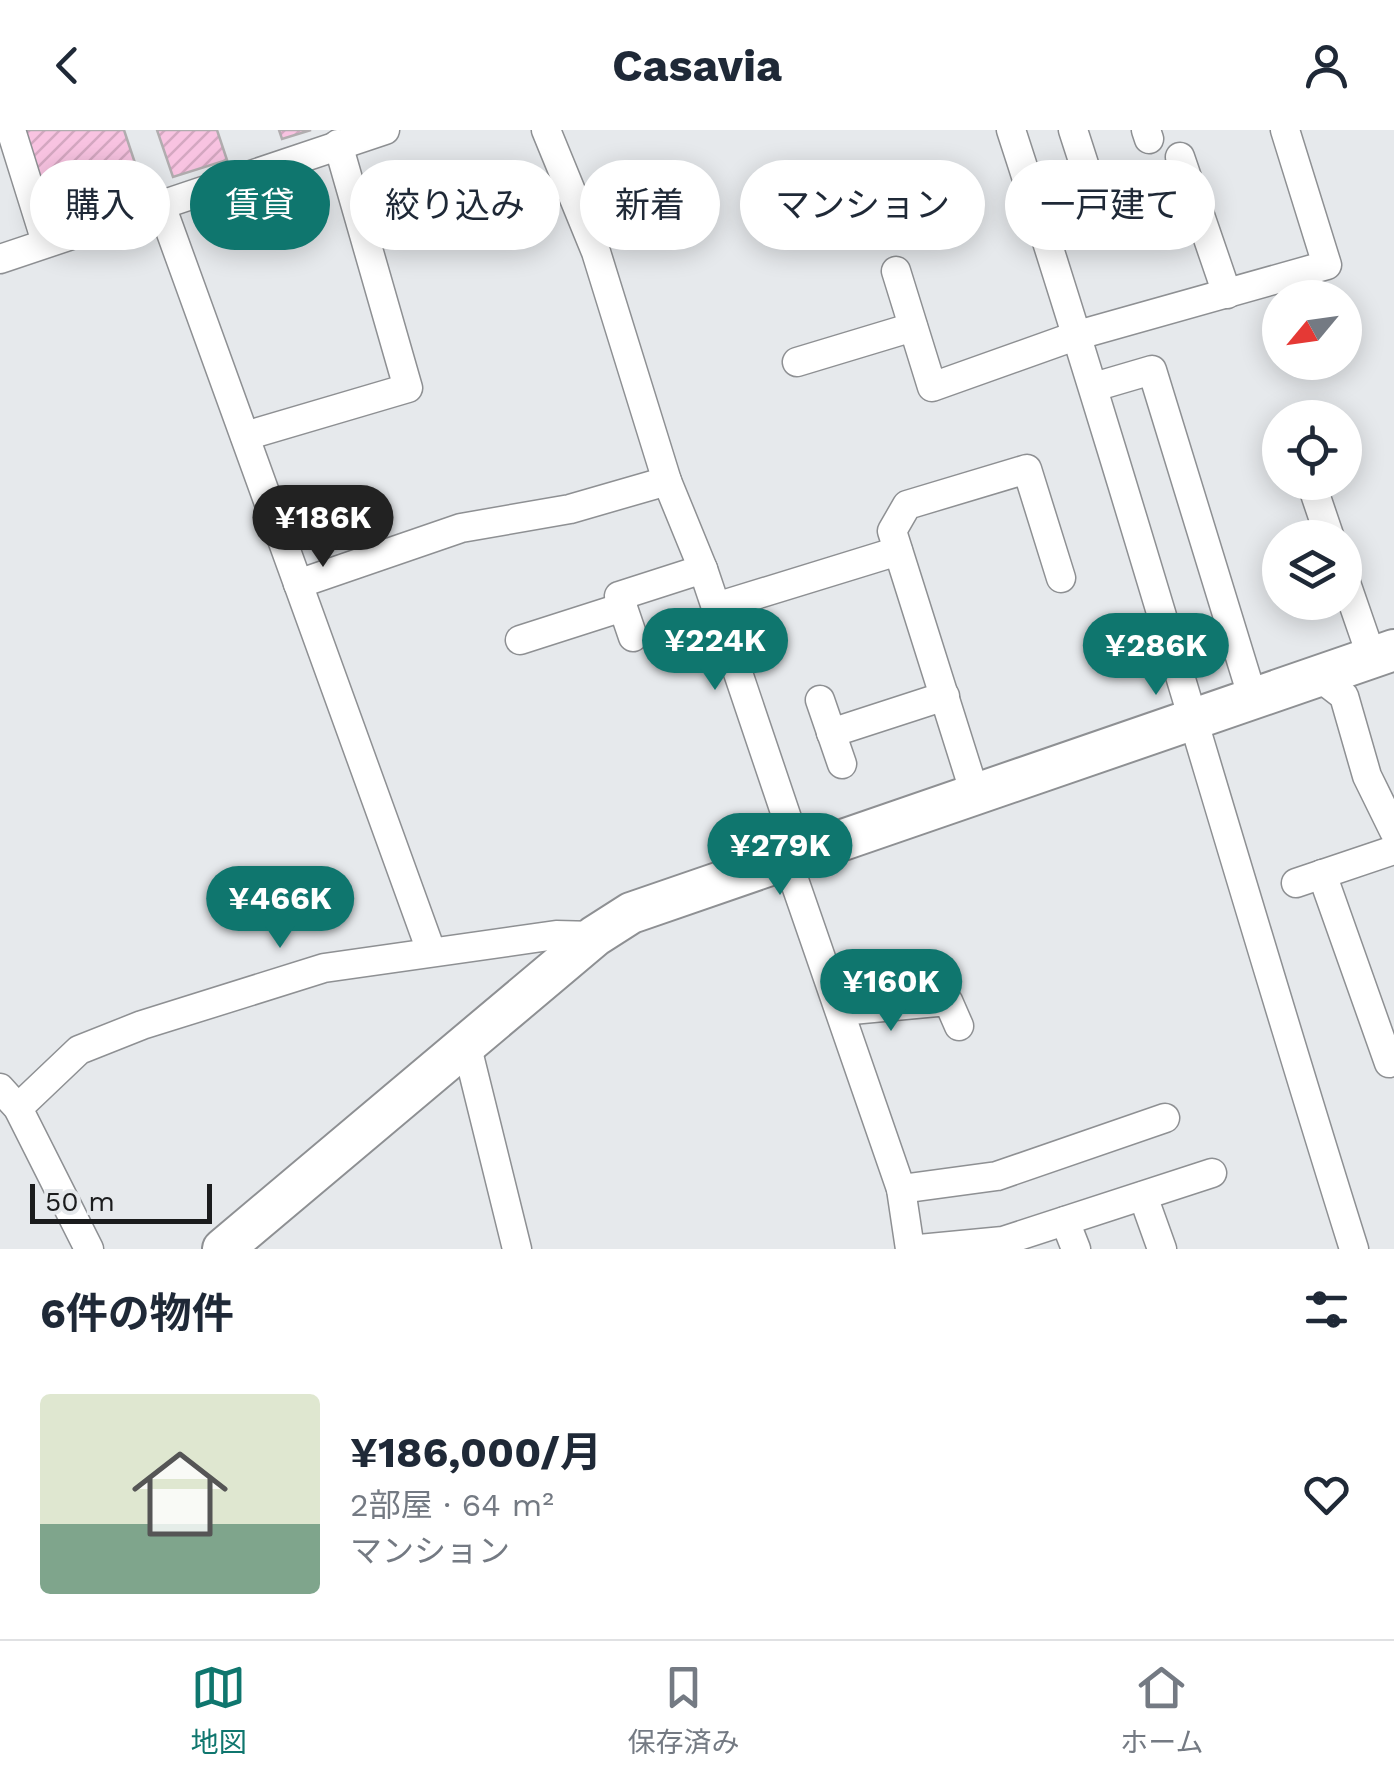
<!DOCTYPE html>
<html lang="ja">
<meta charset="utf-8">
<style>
:root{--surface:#fff;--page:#f2f2f3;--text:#1f2937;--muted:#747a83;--line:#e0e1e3;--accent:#0f766e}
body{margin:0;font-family:"Work Sans","Noto Sans JP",sans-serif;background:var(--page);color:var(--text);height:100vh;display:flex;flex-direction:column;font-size:38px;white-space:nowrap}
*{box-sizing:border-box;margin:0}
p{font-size:32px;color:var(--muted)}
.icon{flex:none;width:55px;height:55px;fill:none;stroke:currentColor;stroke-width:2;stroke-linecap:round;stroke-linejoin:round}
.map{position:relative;height:1119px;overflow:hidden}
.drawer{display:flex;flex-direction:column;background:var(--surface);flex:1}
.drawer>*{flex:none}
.banner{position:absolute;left:30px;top:30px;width:1335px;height:90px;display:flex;gap:20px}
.needle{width:65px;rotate:241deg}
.buttons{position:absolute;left:1262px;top:150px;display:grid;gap:20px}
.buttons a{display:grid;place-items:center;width:100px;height:100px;border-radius:50%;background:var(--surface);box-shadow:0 5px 25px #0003;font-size:50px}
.scale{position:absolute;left:30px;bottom:25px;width:182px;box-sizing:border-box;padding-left:10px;border:5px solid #1b1c1d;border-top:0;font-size:28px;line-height:35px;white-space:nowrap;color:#1b1c1d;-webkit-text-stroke:8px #e6e9ec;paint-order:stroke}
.price{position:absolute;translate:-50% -85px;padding:0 22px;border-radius:35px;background:var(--accent);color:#fff;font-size:32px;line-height:65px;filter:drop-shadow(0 2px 5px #0008)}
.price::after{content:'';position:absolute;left:50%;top:60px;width:30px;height:22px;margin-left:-15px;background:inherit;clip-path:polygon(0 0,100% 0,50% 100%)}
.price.selected{background:#222;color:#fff}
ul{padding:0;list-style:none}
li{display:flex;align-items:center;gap:30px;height:250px;padding:0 40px}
li span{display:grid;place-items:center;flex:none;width:280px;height:200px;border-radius:10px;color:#555}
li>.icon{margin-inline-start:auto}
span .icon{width:120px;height:120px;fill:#fffc;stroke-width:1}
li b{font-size:42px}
h2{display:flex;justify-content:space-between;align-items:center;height:120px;padding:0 40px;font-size:42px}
.pill{padding:0 35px;border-radius:45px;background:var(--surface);box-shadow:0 5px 25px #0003;font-size:35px;line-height:90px}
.pill.selected{background:var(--accent);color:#fff}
header{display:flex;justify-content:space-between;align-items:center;height:130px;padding:0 40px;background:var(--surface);font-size:45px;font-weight:700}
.tabs{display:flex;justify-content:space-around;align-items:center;height:140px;border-top:2px solid var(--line);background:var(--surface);font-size:28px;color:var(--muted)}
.tabs a{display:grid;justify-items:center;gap:5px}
.tabs .selected{color:var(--accent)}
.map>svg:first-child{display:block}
.building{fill:url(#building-hatch);stroke:#b1adaf;stroke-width:2.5}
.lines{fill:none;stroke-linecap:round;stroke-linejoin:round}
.street-casing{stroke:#8e9093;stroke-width:31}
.secondary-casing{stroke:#8e9093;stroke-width:44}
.street{stroke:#fff;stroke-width:28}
.secondary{stroke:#fff;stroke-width:40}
</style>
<header><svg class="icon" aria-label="back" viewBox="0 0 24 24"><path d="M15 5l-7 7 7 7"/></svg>Casavia<svg class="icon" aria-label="person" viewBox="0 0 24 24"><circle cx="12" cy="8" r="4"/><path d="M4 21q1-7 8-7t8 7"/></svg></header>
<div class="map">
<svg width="1394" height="1119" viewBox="0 0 1394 1119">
<defs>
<pattern id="building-hatch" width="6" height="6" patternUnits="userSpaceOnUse" patternTransform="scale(2.5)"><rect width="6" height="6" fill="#f8c3e1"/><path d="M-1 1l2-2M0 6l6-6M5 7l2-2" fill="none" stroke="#d4a7c1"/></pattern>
</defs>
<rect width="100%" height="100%" fill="#e6e9ec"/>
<g class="building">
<path d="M22 0H124L140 48 47 78Z"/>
<path d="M157 0H217L227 30 173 47Z"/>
<path d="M279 0H311L282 9Z"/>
</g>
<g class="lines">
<g class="street-casing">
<g id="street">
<path d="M11 0 46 112"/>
<path d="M546 0 596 122 667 351 703 439 792 703V744L901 1059 910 1119"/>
<path d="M1011 0C1132 371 1237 747 1354 1119"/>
<path d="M1073 0 1084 34"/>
<path d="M1146 0 1149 9"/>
<path d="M1180 27 1227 164"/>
<path d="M162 78 431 821"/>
<path d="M0 129 385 0"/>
<path d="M896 141 932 257 1078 205 1327 135 1285 0"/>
<path d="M797 232 913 197"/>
<path d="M1094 257 1152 240 1253 569"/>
<path d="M245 306 408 258 338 14"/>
<path d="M1311 352 1330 408"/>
<path d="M1345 450 1372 528"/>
<path d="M298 454 461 398 570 379 667 351"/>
<path d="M716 477 898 421"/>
<path d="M633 507 619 466 703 439"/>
<path d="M520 510 623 477"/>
<path d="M1318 546 1344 566 1367 646 1394 701"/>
<path d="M820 570 842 634"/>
<path d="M831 603 945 566"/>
<path d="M975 664 892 401 907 375 1027 339 1061 448"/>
<path d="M1322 744 1389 933"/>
<path d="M1296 753 1394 720"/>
<path d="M841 881 948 871 959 896"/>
<path d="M466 913 517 1119"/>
<path d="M0 958 18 978 89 1119"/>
<path d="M18 978 79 920 142 895 324 838 556 805 595 806"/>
<path d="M901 1059 997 1046 1165 988"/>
<path d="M1143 1066 1162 1119"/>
<path d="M1065 1091 1076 1119"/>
<path d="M919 1119 1003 1111 1212 1043"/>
</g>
</g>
<g class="secondary-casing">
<path id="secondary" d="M223 1119 595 806 631 783 1394 520"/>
</g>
<use href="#street" class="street"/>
<use href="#secondary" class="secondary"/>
</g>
</svg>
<div class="buttons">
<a><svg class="needle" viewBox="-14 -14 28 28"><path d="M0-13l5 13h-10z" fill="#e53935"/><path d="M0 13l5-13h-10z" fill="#747a83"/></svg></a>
<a><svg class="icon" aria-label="locate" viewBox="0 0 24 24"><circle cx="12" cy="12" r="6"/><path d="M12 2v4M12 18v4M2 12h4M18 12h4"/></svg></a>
<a><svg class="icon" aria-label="layers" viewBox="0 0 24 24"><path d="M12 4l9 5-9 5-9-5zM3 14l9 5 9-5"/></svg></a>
</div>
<div class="scale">50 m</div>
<b class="price selected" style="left:323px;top:440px">¥186K</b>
<b class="price" style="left:715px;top:563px">¥224K</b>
<b class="price" style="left:1156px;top:568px">¥286K</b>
<b class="price" style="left:780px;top:768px">¥279K</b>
<b class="price" style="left:280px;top:821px">¥466K</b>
<b class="price" style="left:891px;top:904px">¥160K</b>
<div class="banner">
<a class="pill">購入</a>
<a class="pill selected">賃貸</a>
<a class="pill">絞り込み</a>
<a class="pill">新着</a>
<a class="pill">マンション</a>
<a class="pill">一戸建て</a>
</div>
</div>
<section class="drawer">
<h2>6件の物件<svg class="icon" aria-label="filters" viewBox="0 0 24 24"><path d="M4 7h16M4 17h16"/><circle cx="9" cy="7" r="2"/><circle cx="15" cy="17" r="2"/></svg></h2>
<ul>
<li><span style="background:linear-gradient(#dfe7d0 65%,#7fa58c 0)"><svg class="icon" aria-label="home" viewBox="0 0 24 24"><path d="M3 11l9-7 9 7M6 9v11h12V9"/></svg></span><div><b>¥186,000/月</b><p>2部屋 · 64 m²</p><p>マンション</p></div><svg class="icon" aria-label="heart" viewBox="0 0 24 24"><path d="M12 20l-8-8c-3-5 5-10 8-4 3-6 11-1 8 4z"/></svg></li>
</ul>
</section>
<nav class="tabs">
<a class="selected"><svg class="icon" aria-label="map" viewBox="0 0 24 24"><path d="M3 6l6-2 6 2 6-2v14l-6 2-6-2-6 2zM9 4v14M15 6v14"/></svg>地図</a>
<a><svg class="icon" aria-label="saved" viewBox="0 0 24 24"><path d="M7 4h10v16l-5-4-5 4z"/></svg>保存済み</a>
<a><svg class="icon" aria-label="home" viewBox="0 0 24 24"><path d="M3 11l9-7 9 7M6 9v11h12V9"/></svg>ホーム</a>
</nav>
